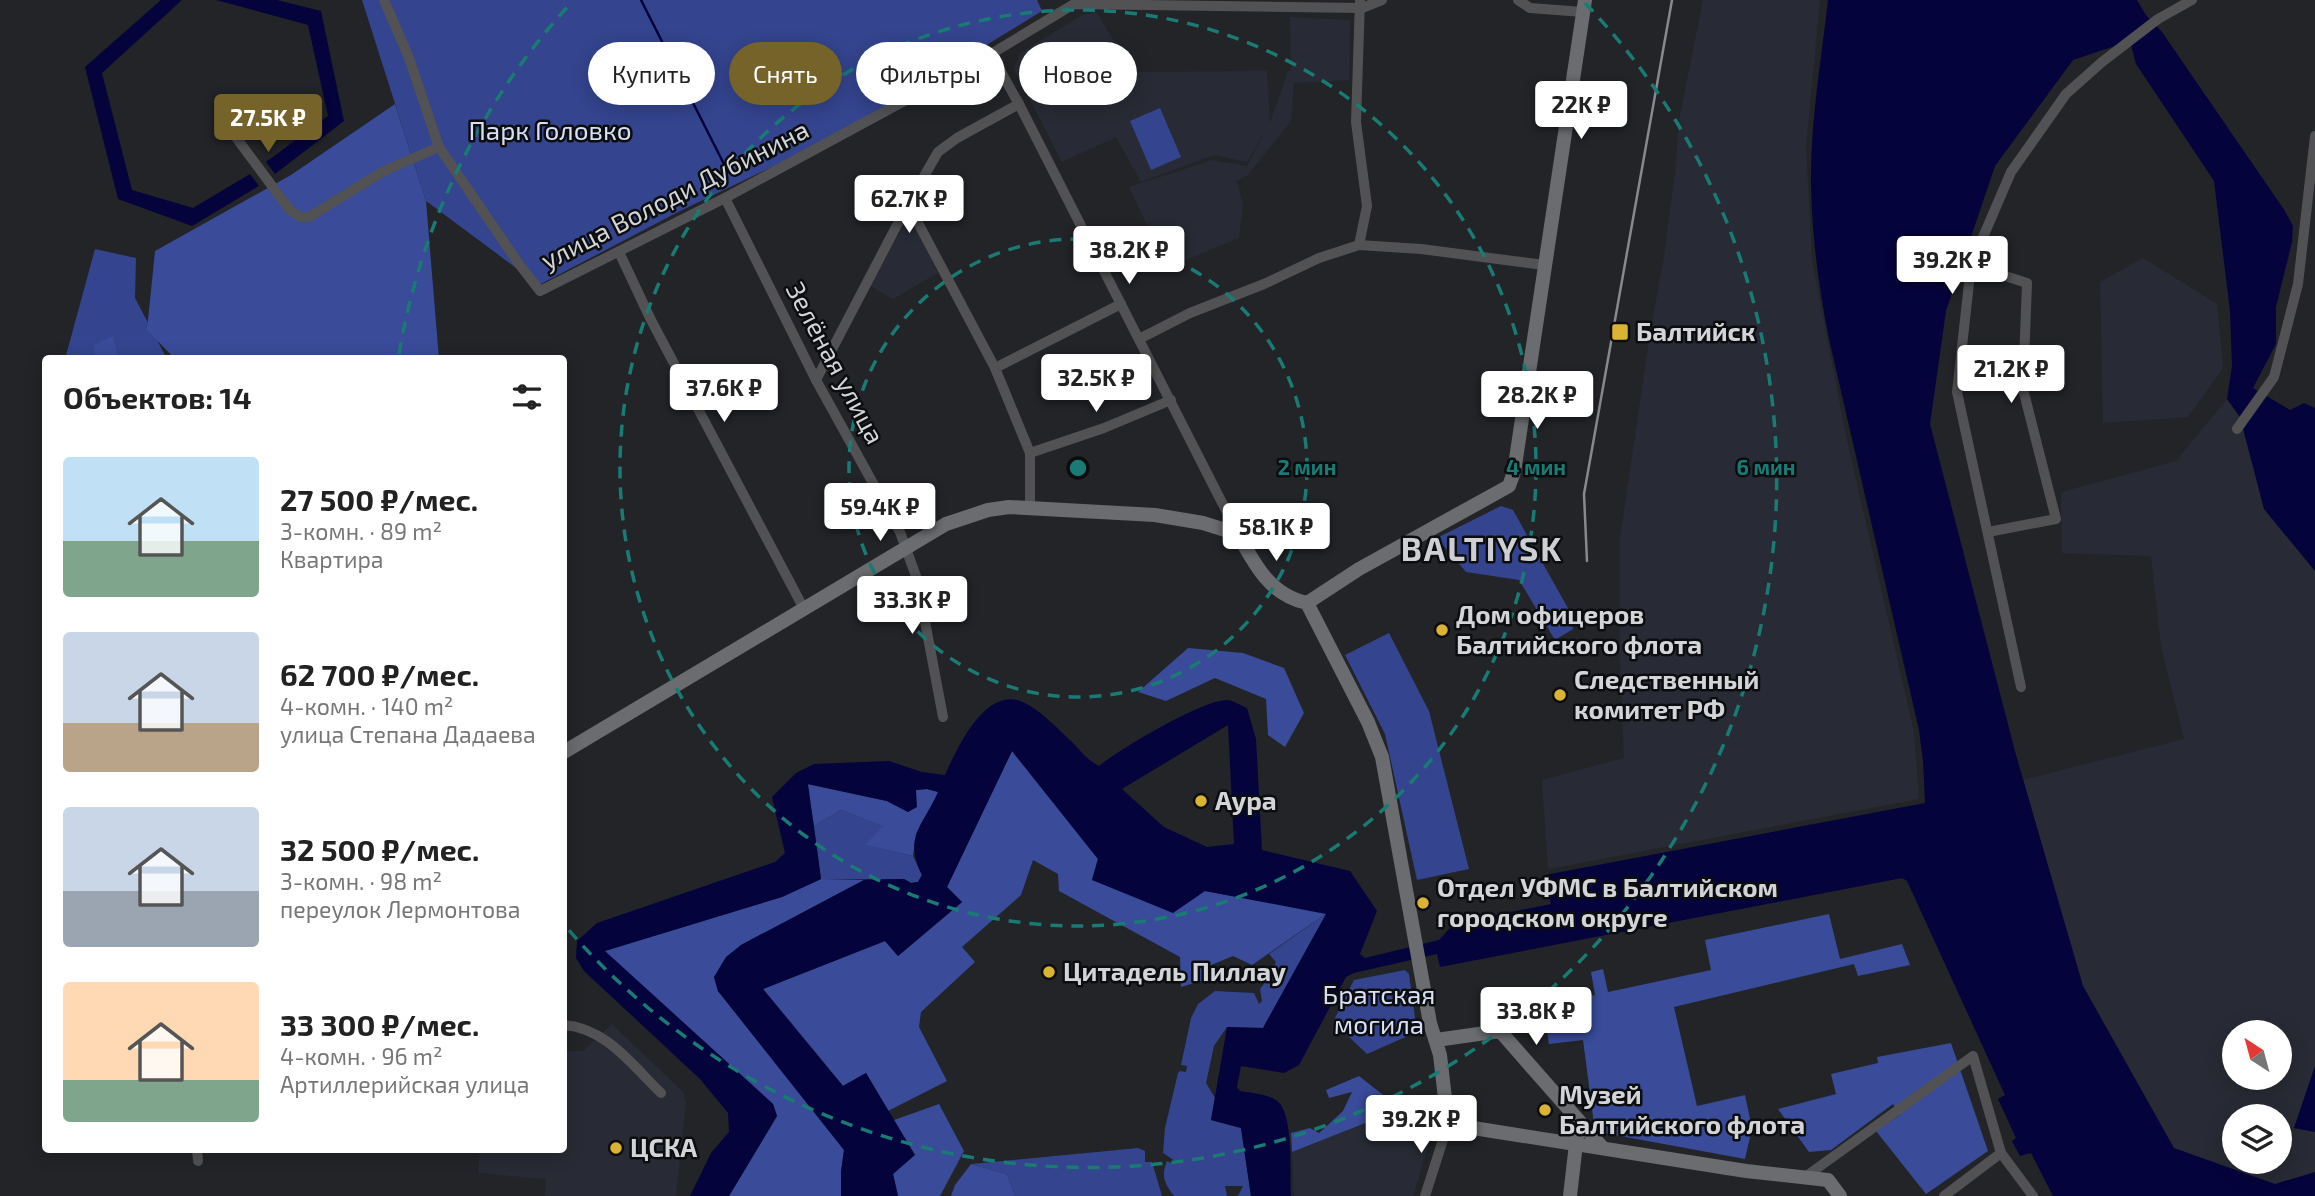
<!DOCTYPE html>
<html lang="ru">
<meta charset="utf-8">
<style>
:root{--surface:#fff;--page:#f2f2f2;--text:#222;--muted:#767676;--accent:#75632a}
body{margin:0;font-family:"Exo 2",sans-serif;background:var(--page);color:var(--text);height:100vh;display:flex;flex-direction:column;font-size:26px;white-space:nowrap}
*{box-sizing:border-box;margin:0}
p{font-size:23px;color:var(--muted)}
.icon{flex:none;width:38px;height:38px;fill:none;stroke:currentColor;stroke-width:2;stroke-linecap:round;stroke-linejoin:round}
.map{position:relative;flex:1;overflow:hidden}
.details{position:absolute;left:42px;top:355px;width:525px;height:798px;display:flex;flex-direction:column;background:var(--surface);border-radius:7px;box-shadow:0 4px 18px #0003}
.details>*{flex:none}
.hud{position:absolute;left:588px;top:42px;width:665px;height:63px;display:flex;gap:14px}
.needle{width:46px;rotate:324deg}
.tools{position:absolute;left:2222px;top:1020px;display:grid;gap:14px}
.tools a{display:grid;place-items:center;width:70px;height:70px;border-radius:50%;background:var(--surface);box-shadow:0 4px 18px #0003;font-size:35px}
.price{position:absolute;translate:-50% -60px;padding:0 16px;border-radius:7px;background:#fff;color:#222;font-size:23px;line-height:46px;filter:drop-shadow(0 2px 4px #0008)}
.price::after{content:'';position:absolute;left:50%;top:42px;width:21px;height:16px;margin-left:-10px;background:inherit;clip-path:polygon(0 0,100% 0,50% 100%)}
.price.on{background:var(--accent);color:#fff}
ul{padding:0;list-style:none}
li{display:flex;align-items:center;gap:21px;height:175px;padding:0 21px}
li span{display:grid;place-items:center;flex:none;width:196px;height:140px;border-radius:7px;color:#555}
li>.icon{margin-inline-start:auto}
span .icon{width:84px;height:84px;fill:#fffc;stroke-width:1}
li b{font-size:30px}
h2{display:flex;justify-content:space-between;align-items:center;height:84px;padding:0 21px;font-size:30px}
.pill{padding:0 24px;border-radius:32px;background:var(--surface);box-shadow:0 4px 18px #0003;font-size:24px;line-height:63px}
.pill.on{background:var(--accent);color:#fff}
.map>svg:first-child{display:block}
.built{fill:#282b35;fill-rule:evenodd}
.green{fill:#34448e}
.forest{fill:#394b99}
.water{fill:#05033c;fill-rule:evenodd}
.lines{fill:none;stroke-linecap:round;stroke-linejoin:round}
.stream{stroke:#05033c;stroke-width:2.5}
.street{stroke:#525254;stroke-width:10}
.secondary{stroke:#6b6c70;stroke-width:14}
.rail{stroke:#87898c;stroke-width:2.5}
.ring{fill:none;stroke:#197b73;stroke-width:3.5;stroke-dasharray:12 9}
.poi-dot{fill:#dab333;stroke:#0c0d0f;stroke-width:2.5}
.labels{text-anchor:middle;stroke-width:5;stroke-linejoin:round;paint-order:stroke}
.park-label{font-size:26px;fill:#d8dff6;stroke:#0c0d0f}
.street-label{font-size:26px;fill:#d3d4d7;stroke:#0c0d0f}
.poi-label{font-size:26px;font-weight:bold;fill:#d3d4d7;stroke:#0c0d0f;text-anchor:start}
.district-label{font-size:33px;font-weight:bold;letter-spacing:2px;fill:#cdcfd4;stroke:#0c0d0f}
.centre{fill:#197b73;stroke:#0c0d0f;stroke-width:3.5}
.ring-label{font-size:21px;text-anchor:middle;font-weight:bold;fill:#197b73;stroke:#0c0d0f;stroke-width:5;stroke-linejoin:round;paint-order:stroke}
</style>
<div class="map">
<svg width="2315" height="1196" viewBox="0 0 2315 1196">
<rect width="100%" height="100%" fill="#222428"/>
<g class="built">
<path d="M1703 0H1820L1806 147 1812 260 1847 440 1914 732 1919 799 1548 869 1542 780 1624 758 1620 658V538L1650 333 1663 262 1676 166 1678 125Z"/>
<path d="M1096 12 1133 72 1267 71 1270 123 1288 71H1291L1290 17 1350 20 1349 80 1294 83 1291 121 1248 175 1237 181 1243 205 1239 238 1167 268 1129 187 1212 160 1247 166 1267 128 1247 162 1214 155 1141 182 1116 137 1062 162 1014 69 1020 53 1082 15Z"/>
<path d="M910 222 915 227 938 273 893 299 870 286 904 225Z"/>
<path d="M2143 258 2217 304 2223 368 2188 417 2103 423 2100 282Z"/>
<path d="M2227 399 2240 417 2264 509 2315 571V1066L2294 1128 2315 1132V1172L2275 1185 2174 1148 2083 986 2023 780 2184 739 2161 646 2151 556 2062 553 2061 492 2176 461ZM2235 1032H2280V1078H2235ZM2235 1116H2280V1162H2235Z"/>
<path d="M612 1024 683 1092 686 1102 676 1196H545L546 1179 478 1173 480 1150H564V1051H583Z"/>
<path d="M1404 1108 1433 1130 1413 1196H1294L1292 1152Z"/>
</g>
<g class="green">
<path d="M362 0H1037L1042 11 839 135 680 211 539 285 426 201Z"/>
<path d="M1160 108 1181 157 1151 170 1130 121Z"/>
<path d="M95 249 136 258 135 298 167 359H65Z"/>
<path d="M1501 506 1513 510 1569 610 1573 629 1555 640 1519 580 1466 572 1437 538Z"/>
<path d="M1389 633 1429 711 1469 869 1417 880 1385 734 1345 655Z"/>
<path d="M841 810 884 826 866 845 913 856 922 875 918 882 911 883 904 879H821L814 826Z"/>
<path d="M1327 913 1263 1028 1227 1027 1214 1046 1206 1083 1215 1098 1211 1120 1241 1128 1251 1196H1238L1243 1186H1225L1227 1196H1174C1164 1183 1161 1176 1167 1161L1174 1164 1175 1161 1163 1153 1165 1128 1178 1073 1180 1071 1186 1072 1187 1066 1181 1065 1191 1018 1198 1004 1215 991 1254 993 1259 1004 1262 1001 1260 989 1266 981 1272 983 1274 981 1269 977 1276 962 1269 954Z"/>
<path d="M1405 970 1409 974 1417 1032 1367 1054 1333 1022 1354 980Z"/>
<path d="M1138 1148 1145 1151V1162H1152L1162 1196H1015L1007 1174 971 1164Z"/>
</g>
<g class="forest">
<path d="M395 104 426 201 439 359H175L147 330 155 251 291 175Z"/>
<path d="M113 336 118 359H95L94 345Z"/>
<path d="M1188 648 1243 653 1284 668 1304 713 1285 747 1268 735 1266 699 1215 678 1166 701 1138 692Z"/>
<path d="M1012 751 1098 859 1092 880 1205 891 1327 913 1252 965 1233 956 1204 968V980L1181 987 1180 957 1059 891 1058 874 1033 860 1021 895 962 947 975 962 921 1012 919 1027 947 1081 888 1111 866 1073 843 1086 763 989 885 941 898 956 962 902 947 887Z"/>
<path d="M807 784 887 801 908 812 916 790 927 789 939 792 916 834 913 856 865 845 883 826 841 810 814 826Z"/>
<path d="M821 879 864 880 741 945 714 977 718 991 844 1150 841 1172V1196H729L777 1116 773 1104 604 951 782 897Z"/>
<path d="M1829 914 1840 959 1902 944 1910 965 1858 976 1854 964 1674 1007 1697 1106 1745 1095 1752 1128 1745 1159 1604 1133 1594 1124 1583 1040 1549 1044 1543 1006 1595 995 1591 972 1603 969 1608 992 1711 970 1705 940Z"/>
<path d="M1951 1043 1988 1151 1926 1194 1876 1131 1900 1115 1893 1104 1831 1150 1809 1152 1778 1109 1836 1094 1831 1074 1878 1063 1877 1057Z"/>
<path d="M1359 1076 1401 1109 1292 1152 1291 1133 1310 1128 1319 1133 1343 1111 1352 1092 1329 1098 1326 1090Z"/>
<path d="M939 1104 964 1151 940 1196H898L893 1174 914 1154 894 1120Z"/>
<path d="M971 1164 1007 1174 1015 1196H951L955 1185Z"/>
</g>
<g class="water">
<path d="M161 0H182L102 73 132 190 193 208 250 174 259 186 192 226 118 199 85 67Z"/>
<path d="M216 0H277L321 11 344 121 275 174 266 162 328 116 308 25Z"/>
<path d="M1828 0H2137L2146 15 2162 32 2285 211 2293 226 2292 242 2276 307V344L2253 388 2290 410 2304 403 2315 408V571L2264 509 2240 417 2227 399 2232 366 2230 311 2214 181 2136 64 2130 41 2073 60 1995 166 1946 311 1930 424 2016 755 2083 986 2174 1148 2275 1184 2315 1172V1196H2053L2031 1153 2020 1156 2012 1141 2016 1138 1998 1099 2005 1095 1907 881 1902 878 1440 967 1437 954 1354 973 1346 977 1299 1065 1284 1073 1241 1066 1237 1087 1240 1091C1251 1093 1269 1094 1277 1101 1294 1113 1290 1175 1291 1196H1251L1241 1128 1211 1120 1227 1027 1263 1028 1326 914 1205 891 1173 913 1092 880 1098 859 1012 751 947 887 962 902 898 956 885 941 763 989 843 1086 866 1073 915 1155 893 1174 898 1196H841V1172L844 1150 718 991 714 977 726 957 741 945 864 880 904 879 911 883 918 882 922 875C903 837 923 826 938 792L927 789 916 790 917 807 908 812 887 801 808 784 821 879 782 897 605 951 773 1104 777 1116 729 1196H690L711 1153 729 1132 728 1113 700 1079 584 971 576 958 577 941 597 923 775 862 785 853 772 797 796 773 814 764 889 761 922 772 945 775C957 749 986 683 1025 703 1041 711 1057 728 1071 741 1080 750 1087 760 1099 766 1120 749 1202 700 1227 700 1233 700 1241 706 1247 708L1256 739 1262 850 1350 871 1377 911 1360 954 1365 958 1439 940 1449 929 1467 921 1551 904 1545 875 1925 803 1923 761 1919 730 1829 339C1819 289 1812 237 1811 186 1810 124 1821 62 1828 0ZM1228 725 1234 844 1207 847 1164 827 1122 789Z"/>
<path d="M2315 1066V1132L2294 1128Z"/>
</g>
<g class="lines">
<path class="stream" d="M641 0 728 172"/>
<g class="street">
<path d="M384 0 409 58 439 147 519 264 540 291 725 198 991 54 1074 4 1362 8 1382 0"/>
<path d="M1518 0 1530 8 1583 12"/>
<path d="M991 54 1019 104 1238 534"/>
<path d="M221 117 289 209 300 217H309L384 171 439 147"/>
<path d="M725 198 816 380 900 532 917 579 943 717"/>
<path d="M908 204 995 368 1030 453V508"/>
<path d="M1359 245 1367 206 1356 122 1360 0"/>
<path d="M619 252 651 320 804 609"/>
<path d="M1971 265 2027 283 2023 389 2056 519 1988 532"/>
<path d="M1139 339 1190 313 1264 284 1319 258 1359 245 1421 249 1544 265"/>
<path d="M995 368 1121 304"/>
<path d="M816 380 908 204 938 152 957 138 1019 104"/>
<path d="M2237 429 2274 377 2298 284 2315 136"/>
<path d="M1030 453 1104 428 1171 400"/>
<path d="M2021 687 1957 392 1971 265 2011 172 2066 94 2102 62 2158 19 2192 0"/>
<path d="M564 1025C606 1028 632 1065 661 1093"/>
<path d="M197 1150 198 1161"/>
<path d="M1805 1177 1973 1056 2001 1153 2033 1196"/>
<path d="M1425 1196 1448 1124"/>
<path d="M1944 1196 2001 1153"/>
</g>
<g class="secondary">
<path d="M1307 603 1368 722 1382 757 1430 1023 1440 1055 1448 1124 1746 1171 1828 1180 1840 1196"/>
<path d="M1307 603 1359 569 1509 486 1514 472 1585 0"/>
<path d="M564 752 946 524 988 510 1009 507 1155 515 1203 523 1238 534C1255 565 1270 595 1307 603"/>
<path d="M1436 1040 1500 1031 1602 1147"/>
<path d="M1570 1196 1577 1135"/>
</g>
<path class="rail" d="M1587 561 1584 494 1672 0"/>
</g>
<g class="ring">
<circle cx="1078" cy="468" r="229"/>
<circle cx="1078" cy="468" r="458"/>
<path d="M399 354A688 688 0 0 1 571 3M1585 3A688 688 0 1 1 567 928"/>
</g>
<g class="poi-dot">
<rect x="1611" y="323" width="18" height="18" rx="3.5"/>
<circle cx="1442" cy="630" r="7"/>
<circle cx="1560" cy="695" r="7"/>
<circle cx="1201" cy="801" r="7"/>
<circle cx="1423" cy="903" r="7"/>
<circle cx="1049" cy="972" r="7"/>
<circle cx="1545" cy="1110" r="7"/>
<circle cx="616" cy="1148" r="7"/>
</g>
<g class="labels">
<g class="park-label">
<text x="550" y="140">Парк Головко</text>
<text x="1379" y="1004">Братская<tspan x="1379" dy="30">могила</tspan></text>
</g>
<g class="street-label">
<text transform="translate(675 195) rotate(-27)" y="9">улица Володи Дубинина</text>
<text transform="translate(835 363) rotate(62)" y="9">Зелёная улица</text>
</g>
<g class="poi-label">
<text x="1636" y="341">Балтийск</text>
<text x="1456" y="624">Дом офицеров<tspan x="1456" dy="30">Балтийского флота</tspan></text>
<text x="1574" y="689">Следственный<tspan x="1574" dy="30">комитет РФ</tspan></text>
<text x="1215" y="810">Аура</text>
<text x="1437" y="897">Отдел УФМС в Балтийском<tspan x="1437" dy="30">городском округе</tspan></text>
<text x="1063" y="981">Цитадель Пиллау</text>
<text x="1559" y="1104">Музей<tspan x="1559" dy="30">Балтийского флота</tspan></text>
<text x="630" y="1157">ЦСКА</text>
</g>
<g class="district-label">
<text x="1482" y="561">BALTIYSK</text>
</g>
</g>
<circle cx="1078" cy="468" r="10" class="centre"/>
<g class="ring-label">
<text x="1307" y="475">2 мин</text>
<text x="1536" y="475">4 мин</text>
<text x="1766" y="475">6 мин</text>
</g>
</svg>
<div class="tools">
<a><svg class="needle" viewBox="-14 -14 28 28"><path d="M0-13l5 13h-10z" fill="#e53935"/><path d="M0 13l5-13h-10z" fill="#767676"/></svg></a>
<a><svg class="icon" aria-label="layers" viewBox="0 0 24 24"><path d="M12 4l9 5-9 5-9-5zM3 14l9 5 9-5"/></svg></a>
</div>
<b class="price" style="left:1581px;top:141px">22K ₽</b>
<b class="price on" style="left:268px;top:154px">27.5K ₽</b>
<b class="price" style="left:909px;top:235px">62.7K ₽</b>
<b class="price" style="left:1129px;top:286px">38.2K ₽</b>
<b class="price" style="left:1952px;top:296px">39.2K ₽</b>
<b class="price" style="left:2011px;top:405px">21.2K ₽</b>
<b class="price" style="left:1096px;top:414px">32.5K ₽</b>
<b class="price" style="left:724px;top:424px">37.6K ₽</b>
<b class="price" style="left:1537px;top:431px">28.2K ₽</b>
<b class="price" style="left:880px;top:543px">59.4K ₽</b>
<b class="price" style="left:1276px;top:563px">58.1K ₽</b>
<b class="price" style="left:912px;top:636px">33.3K ₽</b>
<b class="price" style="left:1536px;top:1047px">33.8K ₽</b>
<b class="price" style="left:1421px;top:1155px">39.2K ₽</b>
<div class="hud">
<a class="pill">Купить</a>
<a class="pill on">Снять</a>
<a class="pill">Фильтры</a>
<a class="pill">Новое</a>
</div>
<section class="details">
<h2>Объектов: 14<svg class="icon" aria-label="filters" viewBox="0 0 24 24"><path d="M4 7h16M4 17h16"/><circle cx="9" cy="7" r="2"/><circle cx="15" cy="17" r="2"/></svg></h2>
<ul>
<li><span style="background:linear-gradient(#bfe0f5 60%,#7fa58c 0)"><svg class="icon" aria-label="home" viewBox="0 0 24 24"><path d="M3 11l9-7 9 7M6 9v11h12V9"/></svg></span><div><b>27 500 ₽/мес.</b><p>3-комн. · 89 m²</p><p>Квартира</p></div></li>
<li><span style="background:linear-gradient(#c9d6e8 65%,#b9a48a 0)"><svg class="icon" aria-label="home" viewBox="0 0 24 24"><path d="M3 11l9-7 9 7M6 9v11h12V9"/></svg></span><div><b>62 700 ₽/мес.</b><p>4-комн. · 140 m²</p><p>улица Степана Дадаева</p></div></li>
<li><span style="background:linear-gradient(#c9d6e8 60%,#9aa5b1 0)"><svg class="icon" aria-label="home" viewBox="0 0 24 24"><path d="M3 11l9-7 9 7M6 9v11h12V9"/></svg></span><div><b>32 500 ₽/мес.</b><p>3-комн. · 98 m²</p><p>переулок Лермонтова</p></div></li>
<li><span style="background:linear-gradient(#ffd9b3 70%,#7fa58c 0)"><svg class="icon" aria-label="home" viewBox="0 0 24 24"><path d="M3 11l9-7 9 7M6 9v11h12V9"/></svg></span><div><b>33 300 ₽/мес.</b><p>4-комн. · 96 m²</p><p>Артиллерийская улица</p></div></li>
</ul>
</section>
</div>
